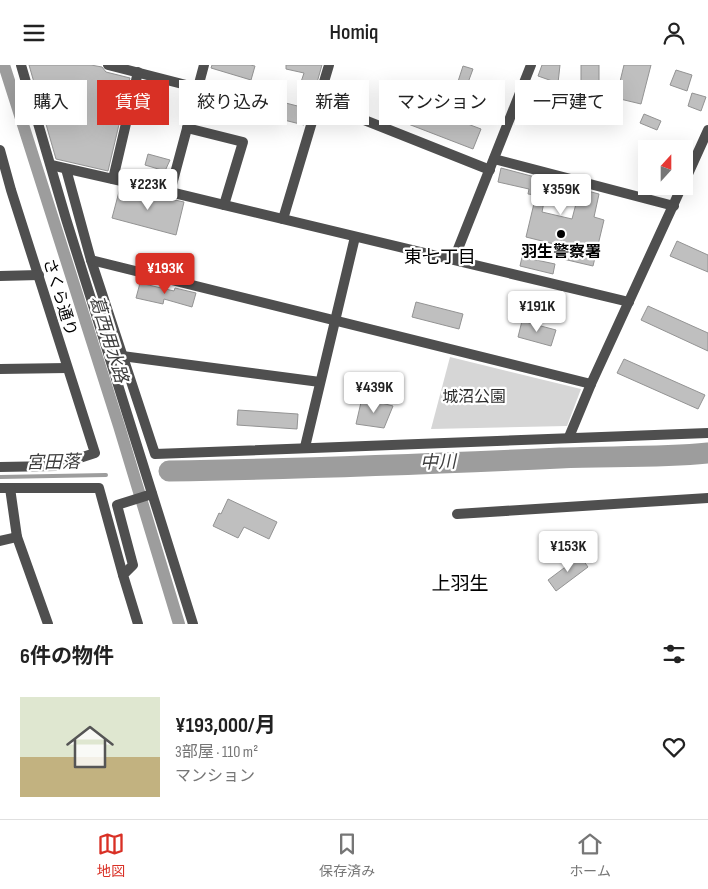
<!DOCTYPE html>
<html lang="ja">
<meta charset="utf-8">
<style>
:root{--surface:#fff;--page:#f6f6f6;--text:#222;--muted:#767676;--line:#e0e0e0;--accent:#d93025}
body{margin:0;font-family:"Sofia Sans Condensed","Noto Sans JP",sans-serif;background:var(--page);color:var(--text);height:100vh;display:flex;flex-direction:column;font-size:19px;white-space:nowrap}
*{box-sizing:border-box;margin:0}
p{font-size:16px;color:var(--muted)}
.icon{flex:none;width:28px;height:28px;fill:none;stroke:currentColor;stroke-width:2;stroke-linecap:round;stroke-linejoin:round}
.map{position:relative;height:559px;overflow:hidden}
.sheet{display:flex;flex-direction:column;background:var(--surface);flex:1}
.sheet>*{flex:none}
.top-card{position:absolute;left:15px;top:15px;width:679px;height:45px;display:flex;gap:10px}
.needle{width:32px;rotate:21deg}
.tools{position:absolute;left:638px;top:75px;display:grid;gap:10px}
.tools a{display:grid;place-items:center;width:55px;height:55px;border-radius:0px;background:var(--surface);box-shadow:0 5px 20px #0002;font-size:25px}
.price{position:absolute;translate:-50% -42px;padding:0 11px;border-radius:5px;background:#fff;color:#222;font-size:16px;line-height:32px;filter:drop-shadow(0 1px 2px #0008)}
.price::after{content:'';position:absolute;left:50%;top:30px;width:15px;height:11px;margin-left:-8px;background:inherit;clip-path:polygon(0 0,100% 0,50% 100%)}
.price.on{background:var(--accent);color:#fff}
ul{padding:0;list-style:none}
li{display:flex;align-items:center;gap:15px;height:125px;padding:0 20px}
li span{display:grid;place-items:center;flex:none;width:140px;height:100px;border-radius:0px;color:#555}
li>.icon{margin-inline-start:auto}
span .icon{width:60px;height:60px;fill:#fffc;stroke-width:1}
li b{font-size:21px}
h2{display:flex;justify-content:space-between;align-items:center;height:60px;padding:0 20px;font-size:21px}
.chip{padding:0 18px;border-radius:0px;background:var(--surface);box-shadow:0 5px 20px #0002;font-size:18px;line-height:45px}
.chip.on{background:var(--accent);color:#fff}
header{display:flex;justify-content:space-between;align-items:center;height:65px;padding:0 20px;background:var(--surface);font-size:22px;font-weight:600}
.tab-bar{display:flex;justify-content:space-around;align-items:center;height:70px;border-top:1px solid var(--line);background:var(--surface);font-size:14px;color:var(--muted)}
.tab-bar a{display:grid;justify-items:center;gap:2px}
.tab-bar .on{color:var(--accent)}
.map>svg:first-child{display:block}
.green{fill:#d6d6d6}
.lines{fill:none;stroke-linecap:round;stroke-linejoin:round}
.stream{stroke:#9d9d9d;stroke-width:4}
.canal{stroke:#9d9d9d;stroke-width:12}
.river{stroke:#9d9d9d;stroke-width:21}
.building{fill:#bfbfbf;stroke:#939393;fill-rule:evenodd}
.minor{stroke:#4f4f4f;stroke-width:10}
.poi-dot{fill:#000;stroke:#fff;stroke-width:2}
.labels{text-anchor:middle;stroke-width:4.5;stroke-linejoin:round;paint-order:stroke}
.poi-label{font-size:16px;font-weight:bold;fill:#000;stroke:#fff}
.street-label{font-size:16px;fill:#000;stroke:#fff}
.park-label{font-size:16px;fill:#2d2d2d;stroke:#fff}
.neighbourhood-label{font-size:18px;fill:#000;stroke:#fff}
.water-label{font-size:18px;font-style:italic;fill:#3e3e3e;stroke:#fff}
.quarter-label{font-size:19px;fill:#000;stroke:#fff}
</style>
<header><svg class="icon" aria-label="menu" viewBox="0 0 24 24"><path d="M4 6h16M4 12h16M4 18h16"/></svg>Homiq<svg class="icon" aria-label="person" viewBox="0 0 24 24"><circle cx="12" cy="8" r="4"/><path d="M4 21q1-7 8-7t8 7"/></svg></header>
<div class="map">
<svg width="708" height="559" viewBox="0 0 708 559">
<rect width="100%" height="100%" fill="#fff"/>
<path class="green" d="M450 292 581 324 567 361 431 364Z"/>
<g class="lines">
<path class="stream" d="M0 412 106 410"/>
<path class="canal" d="M4 0 119 361 179 559"/>
<path class="river" d="M169 406C299 404 430 399 560 393 609 391 659 393 708 388"/>
</g>
<g class="building">
<path d="M29 0H91L102 2 106 7 130 13 108 106 56 94Z"/>
<path d="M212 0H250L255 1 251 15 211 3Z"/>
<path d="M286 0H322L316 21 301 17 304 8 286 4Z"/>
<path d="M542 0H560L558 18 538 11Z"/>
<path d="M581 0H599V32L581 30Z"/>
<path d="M624 0H651L641 39 616 33Z"/>
<path d="M463 1 473 4 466 23 503 36 500 46 463 33V35L453 32Z"/>
<path d="M676 5 692 10 687 26 670 20Z"/>
<path d="M692 28 706 32 701 46 688 41Z"/>
<path d="M278 36 309 44 304 60 272 52Z"/>
<path d="M408 43 426 50 428 44 481 64 473 84 403 57Z"/>
<path d="M644 49 661 56 657 65 640 58Z"/>
<path d="M148 89 170 95 165 106 145 100Z"/>
<path d="M501 103 599 129 594 152 604 155 593 201 563 194 566 182 526 172 536 130 528 129 529 124 498 117ZM546 127 577 135 572 154 542 147Z"/>
<path d="M120 123 184 137 176 170 112 153Z"/>
<path d="M677 176 708 190V207L670 191Z"/>
<path d="M522 192 555 199 553 209 520 201Z"/>
<path d="M140 218 174 226 175 223 196 228 192 242 164 234 163 239 136 233Z"/>
<path d="M416 237 463 249 459 264 412 252Z"/>
<path d="M648 241 708 268V286L641 255Z"/>
<path d="M522 256 556 265 551 281 518 272Z"/>
<path d="M624 294 705 330 698 344 617 308Z"/>
<path d="M362 333 393 341 384 363 356 359Z"/>
<path d="M238 345 298 349 297 364 237 360Z"/>
<path d="M228 434 277 457 269 474 244 462 238 473 213 461 219 448 221 449Z"/>
<path d="M580 491 588 502 556 526 548 515Z"/>
</g>
<g class="lines">
<g class="minor">
<path d="M21 0 66 154 193 559"/>
<path d="M108 0 198 23"/>
<path d="M319 37 490 105"/>
<path d="M187 63 243 77 224 140"/>
<path d="M0 85 11 125 95 388 55 401 0 402"/>
<path d="M494 94 674 141"/>
<path d="M51 100 170 127 629 237"/>
<path d="M66 104 91 195 155 389 708 368"/>
<path d="M113 114 138 7"/>
<path d="M684 118 708 65"/>
<path d="M170 127 204 0"/>
<path d="M283 154 329 0"/>
<path d="M454 194 531 0"/>
<path d="M91 195 591 319"/>
<path d="M0 211 39 210"/>
<path d="M122 291 320 317"/>
<path d="M0 304 67 303"/>
<path d="M569 372 591 319 682 121"/>
<path d="M305 382 355 172"/>
<path d="M0 423H99L123 510"/>
<path d="M10 423 17 472 48 559"/>
<path d="M457 449 708 433"/>
<path d="M0 476 17 472"/>
<path d="M138 559 123 510 133 500 117 440 152 429"/>
</g>
</g>
<circle class="poi-dot" cx="561" cy="169" r="5"/>
<g class="labels">
<g class="poi-label">
<text x="561" y="192">羽生警察署</text>
</g>
<g class="street-label">
<text transform="translate(61 232) rotate(73)" y="6">さくら通り</text>
</g>
<g class="park-label">
<text x="474" y="337">城沼公園</text>
</g>
<g class="neighbourhood-label">
<text x="440" y="198">東七丁目</text>
</g>
<g class="water-label">
<text transform="translate(109 274) rotate(73)" y="6">葛西用水路</text>
<text transform="translate(53 397) rotate(-1)" y="6">宮田落</text>
<text transform="translate(438 397) rotate(-2)" y="6">中川</text>
</g>
<g class="quarter-label">
<text x="460" y="525">上羽生</text>
</g>
</g>
</svg>
<div class="tools">
<a><svg class="needle" viewBox="-14 -14 28 28"><path d="M0-13l5 13h-10z" fill="#e53935"/><path d="M0 13l5-13h-10z" fill="#767676"/></svg></a>
</div>
<b class="price" style="left:148px;top:146px">¥223K</b>
<b class="price" style="left:561px;top:151px">¥359K</b>
<b class="price on" style="left:165px;top:230px">¥193K</b>
<b class="price" style="left:537px;top:268px">¥191K</b>
<b class="price" style="left:374px;top:349px">¥439K</b>
<b class="price" style="left:568px;top:508px">¥153K</b>
<div class="top-card">
<a class="chip">購入</a>
<a class="chip on">賃貸</a>
<a class="chip">絞り込み</a>
<a class="chip">新着</a>
<a class="chip">マンション</a>
<a class="chip">一戸建て</a>
</div>
</div>
<section class="sheet">
<h2>6件の物件<svg class="icon" aria-label="filters" viewBox="0 0 24 24"><path d="M4 7h16M4 17h16"/><circle cx="9" cy="7" r="2"/><circle cx="15" cy="17" r="2"/></svg></h2>
<ul>
<li><span style="background:linear-gradient(#dfe7d0 60%,#c2b280 0)"><svg class="icon" aria-label="home" viewBox="0 0 24 24"><path d="M3 11l9-7 9 7M6 9v11h12V9"/></svg></span><div><b>¥193,000/月</b><p>3部屋 · 110 m²</p><p>マンション</p></div><svg class="icon" aria-label="heart" viewBox="0 0 24 24"><path d="M12 20l-8-8c-3-5 5-10 8-4 3-6 11-1 8 4z"/></svg></li>
</ul>
</section>
<nav class="tab-bar">
<a class="on"><svg class="icon" aria-label="map" viewBox="0 0 24 24"><path d="M3 6l6-2 6 2 6-2v14l-6 2-6-2-6 2zM9 4v14M15 6v14"/></svg>地図</a>
<a><svg class="icon" aria-label="saved" viewBox="0 0 24 24"><path d="M7 4h10v16l-5-4-5 4z"/></svg>保存済み</a>
<a><svg class="icon" aria-label="home" viewBox="0 0 24 24"><path d="M3 11l9-7 9 7M6 9v11h12V9"/></svg>ホーム</a>
</nav>
